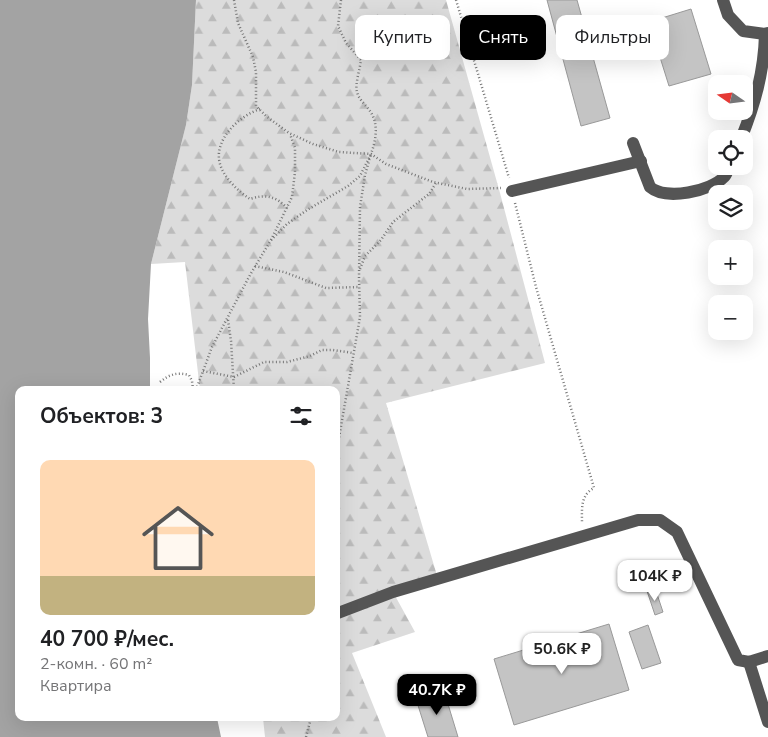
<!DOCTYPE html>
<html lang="ru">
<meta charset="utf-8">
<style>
:root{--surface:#fff;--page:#f6f6f6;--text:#202124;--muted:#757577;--line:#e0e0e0;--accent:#000}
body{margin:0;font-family:"Nunito Sans",sans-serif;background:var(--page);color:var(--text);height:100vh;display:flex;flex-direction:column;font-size:19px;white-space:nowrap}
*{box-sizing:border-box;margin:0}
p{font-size:16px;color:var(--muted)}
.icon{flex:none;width:28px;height:28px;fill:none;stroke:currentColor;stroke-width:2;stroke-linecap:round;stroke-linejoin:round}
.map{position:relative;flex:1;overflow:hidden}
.sheet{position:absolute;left:15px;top:386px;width:325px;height:335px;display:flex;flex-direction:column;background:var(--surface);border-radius:10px;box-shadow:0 5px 20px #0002}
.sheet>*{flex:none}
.banner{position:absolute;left:355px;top:15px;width:338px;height:45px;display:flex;gap:10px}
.needle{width:32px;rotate:284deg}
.tools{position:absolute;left:708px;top:75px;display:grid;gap:10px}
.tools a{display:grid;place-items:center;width:45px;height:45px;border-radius:10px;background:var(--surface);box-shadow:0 5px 20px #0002;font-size:25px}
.price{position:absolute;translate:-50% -42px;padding:0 11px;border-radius:10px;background:#fff;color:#222;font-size:16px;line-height:32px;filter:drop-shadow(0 1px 2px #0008)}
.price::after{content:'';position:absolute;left:50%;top:30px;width:15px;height:11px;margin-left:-8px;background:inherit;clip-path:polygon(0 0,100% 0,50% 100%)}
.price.current{background:var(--accent);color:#fff}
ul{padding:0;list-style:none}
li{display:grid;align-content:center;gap:10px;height:265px;padding:0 25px}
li+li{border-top:1px solid var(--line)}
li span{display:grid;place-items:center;height:155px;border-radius:10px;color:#555}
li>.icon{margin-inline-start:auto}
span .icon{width:90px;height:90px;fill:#fffc;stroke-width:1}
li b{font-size:21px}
h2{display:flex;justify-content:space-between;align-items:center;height:60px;padding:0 25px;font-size:21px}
.tag{padding:0 18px;border-radius:10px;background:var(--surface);box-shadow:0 5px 20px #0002;font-size:18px;line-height:45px}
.tag.current{background:var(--accent);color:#fff}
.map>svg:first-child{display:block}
.forest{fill:url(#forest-firs)}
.water{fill:#a3a3a3}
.building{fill:#c4c4c4;stroke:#999}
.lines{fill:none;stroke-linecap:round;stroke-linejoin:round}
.path{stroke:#777;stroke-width:2.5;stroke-dasharray:1 2.5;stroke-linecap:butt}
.minor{stroke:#555;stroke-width:12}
</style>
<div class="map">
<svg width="768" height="737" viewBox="0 0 768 737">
<defs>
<pattern id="forest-firs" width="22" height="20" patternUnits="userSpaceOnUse" patternTransform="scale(1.25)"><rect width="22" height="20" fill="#dcdcdc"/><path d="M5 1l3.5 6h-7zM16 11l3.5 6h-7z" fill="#bbb"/></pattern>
</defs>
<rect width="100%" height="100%" fill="#fff"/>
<path class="forest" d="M196 0H446L500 193 545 363 386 403 438 579 393 592 415 632 352 653 386 737H265L263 718H336V390H200L185 262 151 264 186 125 192 85Z"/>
<path class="water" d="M0 0H196L192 85 186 125 151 264 148 319 150 358V390H19V718H217L221 737H0Z"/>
<g class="building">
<path d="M547 0H577L610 118 581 126Z"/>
<path d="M691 9 711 74 669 86 649 22Z"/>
<path d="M638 568 640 575 632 578 630 571Z"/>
<path d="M655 588 663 612 655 615 647 591Z"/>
<path d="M609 624 629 690 514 725 494 659Z"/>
<path d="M648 625 661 663 642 669 629 632Z"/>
<path d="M444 691 458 737H428L416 699Z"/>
</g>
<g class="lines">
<g class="path">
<path d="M234 0 238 23 253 57 256 72V106L266 116 289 133 313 144 339 152 371 154 386 164 433 182 467 189 501 188"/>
<path d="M341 0 338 26 346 43 361 60C360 69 355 83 357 92 359 100 366 105 370 111 379 124 376 140 371 154"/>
<path d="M456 0 509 178"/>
<path d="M260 109C239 116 213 140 220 164 224 178 239 192 250 199 265 194 276 196 287 208"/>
<path d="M515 203 536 287 594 488C580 495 582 510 582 523"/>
<path d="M271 240 287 224 307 210 348 186 360 176 371 154 365 175 360 207 359 277 360 317 336 455"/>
<path d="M255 266 284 272 326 288 359 287"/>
<path d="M360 269 365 256 381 240 393 222 429 194 436 183"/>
<path d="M228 320 231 341 234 390"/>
<path d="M203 371 234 377 264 362H287L310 356 322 350H333L353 353"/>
<path d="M160 382C170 374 177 372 189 375L192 381 193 390"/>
<path d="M196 390 212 347 250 275 271 240 292 197 295 172V148L290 134"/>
<path d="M306 737 311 718"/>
</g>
<g class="minor">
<path d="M723 0 728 15 743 31 765 34 768 33"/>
<path d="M741 139C755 104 764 72 765 34"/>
<path d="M633 143 650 187C666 201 711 191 724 177 727 174 728 170 729 166"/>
<path d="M512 191 641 161"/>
<path d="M338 613 393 592 638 520H660L677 532 738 660 749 662 768 656"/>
<path d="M749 662 768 722"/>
</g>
</g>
</svg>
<div class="tools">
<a><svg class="needle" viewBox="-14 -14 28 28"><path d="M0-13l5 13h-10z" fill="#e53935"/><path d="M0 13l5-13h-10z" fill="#757577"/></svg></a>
<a><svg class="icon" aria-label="locate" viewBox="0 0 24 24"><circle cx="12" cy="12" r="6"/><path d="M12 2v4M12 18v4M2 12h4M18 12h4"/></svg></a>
<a><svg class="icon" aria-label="layers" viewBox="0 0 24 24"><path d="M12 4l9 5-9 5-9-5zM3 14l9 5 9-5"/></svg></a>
<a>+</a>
<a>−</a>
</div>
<b class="price" style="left:655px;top:602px">104K ₽</b>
<b class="price" style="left:562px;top:675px">50.6K ₽</b>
<b class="price current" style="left:437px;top:716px">40.7K ₽</b>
<div class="banner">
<a class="tag">Купить</a>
<a class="tag current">Снять</a>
<a class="tag">Фильтры</a>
</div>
<section class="sheet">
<h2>Объектов: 3<svg class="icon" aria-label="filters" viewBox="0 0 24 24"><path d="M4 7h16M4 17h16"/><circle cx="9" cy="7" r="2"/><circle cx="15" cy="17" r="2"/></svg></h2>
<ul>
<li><span style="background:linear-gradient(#ffd9b3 75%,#c2b280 0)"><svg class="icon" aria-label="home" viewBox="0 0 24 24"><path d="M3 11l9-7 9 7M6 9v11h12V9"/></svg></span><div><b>40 700 ₽/мес.</b><p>2-комн. · 60 m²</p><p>Квартира</p></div></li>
</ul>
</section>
</div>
